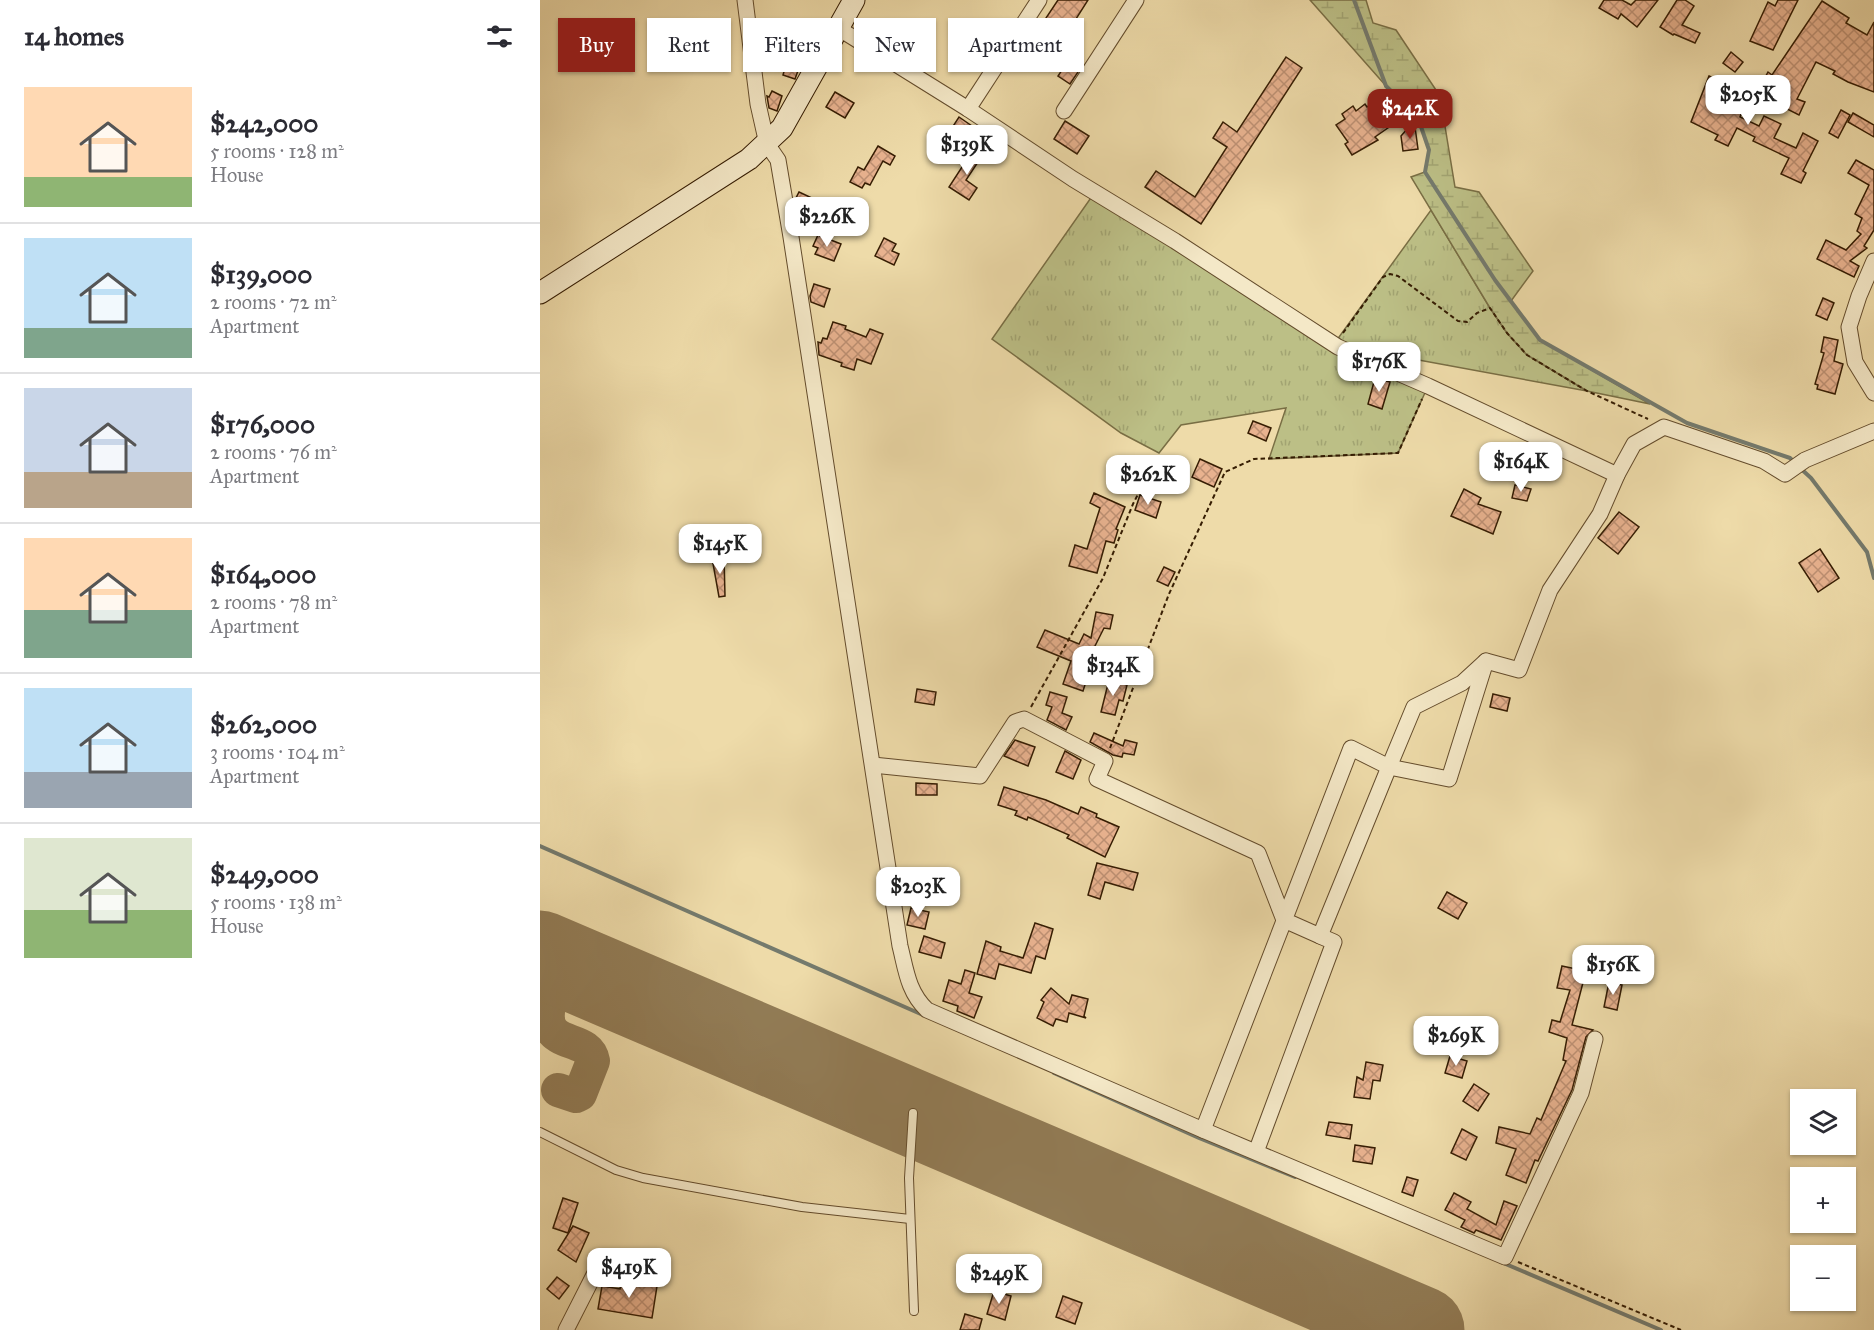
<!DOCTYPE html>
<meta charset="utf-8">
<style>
:root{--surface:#fff;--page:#f7f7f7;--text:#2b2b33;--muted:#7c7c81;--line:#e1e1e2;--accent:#8f2418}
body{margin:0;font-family:"IM FELL Great Primer",serif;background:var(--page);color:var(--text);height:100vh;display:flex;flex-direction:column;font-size:22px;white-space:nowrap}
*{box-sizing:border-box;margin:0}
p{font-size:20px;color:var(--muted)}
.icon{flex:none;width:33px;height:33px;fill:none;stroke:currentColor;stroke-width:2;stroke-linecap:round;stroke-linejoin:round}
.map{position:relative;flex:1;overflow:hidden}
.sheet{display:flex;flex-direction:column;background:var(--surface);width:540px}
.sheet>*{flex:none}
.guide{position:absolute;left:18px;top:18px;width:570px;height:54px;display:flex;gap:12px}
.tools{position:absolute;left:1250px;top:1089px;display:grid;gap:12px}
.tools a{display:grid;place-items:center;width:66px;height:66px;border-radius:0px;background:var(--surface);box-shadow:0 2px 4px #0004;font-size:30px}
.price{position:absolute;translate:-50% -51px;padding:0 14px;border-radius:12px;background:#fff;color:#222;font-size:20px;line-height:39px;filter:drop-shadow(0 2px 3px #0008)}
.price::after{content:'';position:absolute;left:50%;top:36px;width:18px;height:14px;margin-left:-9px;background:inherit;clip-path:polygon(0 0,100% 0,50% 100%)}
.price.selected{background:var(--accent);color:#fff}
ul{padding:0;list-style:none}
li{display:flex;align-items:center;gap:18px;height:150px;padding:0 24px}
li+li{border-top:2px solid var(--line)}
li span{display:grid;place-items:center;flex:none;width:168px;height:120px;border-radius:0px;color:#555}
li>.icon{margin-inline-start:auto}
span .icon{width:72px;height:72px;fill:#fffc;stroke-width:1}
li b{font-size:26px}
h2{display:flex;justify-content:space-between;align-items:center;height:72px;padding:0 24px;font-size:26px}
.tag{padding:0 21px;border-radius:0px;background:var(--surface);box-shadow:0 2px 4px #0004;font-size:21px;line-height:54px}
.tag.selected{background:var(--accent);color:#fff}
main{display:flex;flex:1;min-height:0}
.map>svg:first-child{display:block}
.grass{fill:url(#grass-tufts);stroke:#796e44;stroke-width:1.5}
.wetland{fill:url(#wetland-marsh);stroke:#796e44;stroke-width:1.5}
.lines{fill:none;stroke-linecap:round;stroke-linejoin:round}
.stream{stroke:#747a6d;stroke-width:4}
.taxiway{stroke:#927c56;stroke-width:34}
.runway{stroke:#927c56;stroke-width:87}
.building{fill:url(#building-cross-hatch);stroke:#361d03;stroke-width:1.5}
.lane-casing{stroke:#644c2c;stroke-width:10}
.street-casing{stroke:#644c2c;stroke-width:17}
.secondary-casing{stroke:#361d03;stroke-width:23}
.path{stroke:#361d03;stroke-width:2;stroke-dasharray:4.5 3;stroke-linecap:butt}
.lane{stroke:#f4e8c7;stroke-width:8}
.street{stroke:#f4e8c7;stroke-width:15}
.secondary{stroke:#f4e8c7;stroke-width:21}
</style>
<main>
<section class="sheet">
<h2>14 homes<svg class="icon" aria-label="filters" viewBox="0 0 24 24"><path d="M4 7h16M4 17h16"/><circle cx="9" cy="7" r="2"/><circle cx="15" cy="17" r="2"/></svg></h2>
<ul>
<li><span style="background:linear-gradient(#ffd9b3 75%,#8fb573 0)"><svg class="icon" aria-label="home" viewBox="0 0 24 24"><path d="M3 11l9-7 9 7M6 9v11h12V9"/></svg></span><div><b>$242,000</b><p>5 rooms · 128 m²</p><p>House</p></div></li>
<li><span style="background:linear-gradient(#bfe0f5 75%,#7fa58c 0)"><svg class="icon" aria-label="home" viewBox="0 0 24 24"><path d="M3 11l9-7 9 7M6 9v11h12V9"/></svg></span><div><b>$139,000</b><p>2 rooms · 72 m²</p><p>Apartment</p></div></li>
<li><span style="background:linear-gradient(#c9d6e8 70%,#b9a48a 0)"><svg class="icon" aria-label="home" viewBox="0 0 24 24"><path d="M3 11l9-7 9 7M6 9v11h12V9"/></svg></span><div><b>$176,000</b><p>2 rooms · 76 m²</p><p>Apartment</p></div></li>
<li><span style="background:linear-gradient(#ffd9b3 60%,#7fa58c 0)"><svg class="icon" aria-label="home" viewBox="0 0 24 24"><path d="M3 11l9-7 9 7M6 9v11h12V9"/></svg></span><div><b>$164,000</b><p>2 rooms · 78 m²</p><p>Apartment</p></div></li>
<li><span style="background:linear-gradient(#bfe0f5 70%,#9aa5b1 0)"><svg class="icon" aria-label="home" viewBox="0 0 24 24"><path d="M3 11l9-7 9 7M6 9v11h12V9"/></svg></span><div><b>$262,000</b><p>3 rooms · 104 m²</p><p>Apartment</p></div></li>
<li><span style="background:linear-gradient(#dfe7d0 60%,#8fb573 0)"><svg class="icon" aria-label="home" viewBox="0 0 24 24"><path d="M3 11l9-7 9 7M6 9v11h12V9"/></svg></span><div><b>$249,000</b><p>5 rooms · 138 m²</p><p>House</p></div></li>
</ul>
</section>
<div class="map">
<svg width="1334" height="1330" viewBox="0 0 1334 1330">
<defs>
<pattern id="grass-tufts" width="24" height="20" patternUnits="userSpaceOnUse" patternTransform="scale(1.5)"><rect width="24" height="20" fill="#bcbf86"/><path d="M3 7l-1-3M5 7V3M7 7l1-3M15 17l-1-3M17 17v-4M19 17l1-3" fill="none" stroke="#a2a472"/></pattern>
<pattern id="wetland-marsh" width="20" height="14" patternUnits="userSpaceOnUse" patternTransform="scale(1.5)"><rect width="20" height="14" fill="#bcbf86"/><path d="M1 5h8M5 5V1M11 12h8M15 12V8" fill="none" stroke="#a2a472"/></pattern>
<pattern id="building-cross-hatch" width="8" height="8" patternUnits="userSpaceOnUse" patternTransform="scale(1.5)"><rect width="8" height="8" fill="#e8b28f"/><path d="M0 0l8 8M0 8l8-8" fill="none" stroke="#bd9073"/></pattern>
</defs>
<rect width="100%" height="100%" fill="#eedba9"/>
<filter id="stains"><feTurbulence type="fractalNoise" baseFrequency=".00333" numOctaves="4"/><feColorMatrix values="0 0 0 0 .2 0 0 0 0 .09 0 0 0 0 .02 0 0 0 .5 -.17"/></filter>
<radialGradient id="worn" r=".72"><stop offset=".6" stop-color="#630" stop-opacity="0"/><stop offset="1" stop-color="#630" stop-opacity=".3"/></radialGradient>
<path class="grass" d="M555 192 794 344 891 210 950 308 967 333 987 355 1047 391 797 345 888 386 858 453 729 459 746 408 641 425 619 453 581 433 452 339Z"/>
<path class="wetland" d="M770 0H826L833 23 856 30 900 96 915 187 939 192 993 271 971 301 1000 340 1110 404 1047 391 987 355 967 333 950 308 871 177 885 172 889 150 878 118 846 86Z"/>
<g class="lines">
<g class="stream">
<path d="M814 0 846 86 878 118 889 150 885 172 955 280 1000 340 1147 423 1250 458 1254 462"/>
<path d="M1259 467 1271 478 1327 552 1334 578"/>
<path d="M0 846 383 1015"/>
<path d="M514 1073 659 1138 755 1177"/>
<path d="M961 1262 1121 1330"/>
</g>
<g class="taxiway">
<path d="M9 958 15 977V992"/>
<path d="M18 1090 36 1096 40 1094 53 1061C48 1032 0 1052 9 1005 18 985 29 980 50 975"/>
</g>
<path class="runway" d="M0 954 881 1330"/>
</g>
<g class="building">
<path d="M518 0H548L522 41 500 27Z"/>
<path d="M1064 0H1082L1091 5 1096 0H1118L1097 27 1081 14 1078 19 1059 8Z"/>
<path d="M1137 0H1145L1154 6 1142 25 1160 33 1155 43 1134 34 1133 35 1120 27Z"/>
<path d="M1238 0H1258L1233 50 1210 41 1228 2 1235 6Z"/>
<path d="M1282 1 1309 18 1306 23 1327 35 1334 22V92L1308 82 1293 74 1295 71 1276 62 1257 99 1265 102 1259 115 1245 108 1250 97 1222 83 1228 72 1232 75Z"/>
<path d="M240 20 259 27 252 46 265 51 255 79 243 75 247 61 234 57 241 32 236 30Z"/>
<path d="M362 21 376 30 365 49 351 40Z"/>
<path d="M1191 52 1203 62 1195 72 1183 63Z"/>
<path d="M746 57 762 68 661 224 605 187 616 171 655 197 687 147 673 138 683 122 697 132Z"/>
<path d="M528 61 540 69 530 84 518 76Z"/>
<path d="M1169 76 1209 95 1200 117 1219 126 1224 116 1241 124 1234 138 1256 148 1263 133 1278 141 1263 171 1266 173 1261 183 1241 174 1249 158 1213 141 1215 137 1197 128 1188 146 1175 140 1178 135 1151 122Z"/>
<path d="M232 91 242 96 237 111 229 108 227 96 229 97Z"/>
<path d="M295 92 314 103 305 118 286 107Z"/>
<path d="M835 101 852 125 835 137 838 140 812 155 805 144 808 142 796 125 805 119 802 114 813 106 816 111 825 104 827 107Z"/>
<path d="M1301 110 1310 115 1298 138 1289 133Z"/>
<path d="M1313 113 1334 125V137L1308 122Z"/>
<path d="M419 117 442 133 431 149 408 134Z"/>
<path d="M525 121 549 136 537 154 514 139Z"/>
<path d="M875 127 878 149 863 151 861 136 868 128Z"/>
<path d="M338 146 355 156 350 165 343 161 330 185 325 183 322 188 310 182 318 167 324 170Z"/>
<path d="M435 147 444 153 426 180 437 188 429 200 409 187Z"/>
<path d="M1316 160 1334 170V230L1324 246 1327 248 1310 261 1319 266 1314 277 1277 259 1286 240 1306 250 1321 234 1317 231 1322 218 1315 214 1329 185 1308 173Z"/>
<path d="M259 192 272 198 271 200 274 202 269 213 256 207 255 200Z"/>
<path d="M278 235 301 244 294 261 275 254 278 248 273 246Z"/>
<path d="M344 238 356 244 352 251 359 254 354 265 335 256Z"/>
<path d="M274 284 290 289 284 307 271 302 270 296Z"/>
<path d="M1283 298 1294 303 1287 320 1276 315Z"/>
<path d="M293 322 306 326 305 329 326 337 330 329 343 334 331 364 317 359 314 370 301 366 302 363 279 355 278 342 281 343 283 338 287 339Z"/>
<path d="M1284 337 1298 340 1294 361 1303 364 1295 394 1277 389 1278 385 1275 384 1284 353 1281 352Z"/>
<path d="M835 378 850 382 842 409 828 404Z"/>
<path d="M713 421 731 428 726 441 708 433Z"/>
<path d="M660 459 682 469 674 487 652 477Z"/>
<path d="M975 485 991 489 987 501 972 498Z"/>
<path d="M924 489 941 498 938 504 961 512 953 534 911 516Z"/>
<path d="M554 493 585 507 576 529 578 530 574 543 566 541 557 573 529 566 535 545 547 549 560 508 550 503Z"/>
<path d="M600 495 621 502 616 518 595 510Z"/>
<path d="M1079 512 1099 527 1078 554 1058 538Z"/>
<path d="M1280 549 1299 578 1278 592 1259 563Z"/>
<path d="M184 556 185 596 179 597 172 558Z"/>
<path d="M624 567 635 572 628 586 617 581Z"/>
<path d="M556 612 573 615 570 629 564 628 546 664 551 666 543 691 523 684 531 661 497 647 505 630 539 644 544 634 551 638Z"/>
<path d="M569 680 587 685 583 701 579 700 575 715 561 712Z"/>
<path d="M377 689 396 692 394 705 375 702Z"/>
<path d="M510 692 527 697 522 713 532 717 526 730 507 720 512 707 506 705Z"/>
<path d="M953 694 970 698 967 711 950 707Z"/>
<path d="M554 733 583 746 585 740 597 743 594 755 583 753 582 757 573 755 550 742Z"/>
<path d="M475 740 495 747 488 766 464 756Z"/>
<path d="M525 751 541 760 533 779 516 772Z"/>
<path d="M376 783 397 784V795H376Z"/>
<path d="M464 787 506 800 538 814 541 807 557 814 556 817 579 827 565 857 527 838 529 835 488 817 487 820 475 815 477 811 458 805Z"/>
<path d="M557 863 598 873 593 890 565 882 560 899 548 895Z"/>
<path d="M907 892 927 903 918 919 898 908Z"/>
<path d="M371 908 389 912 385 929 367 925Z"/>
<path d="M495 923 513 929 505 959 496 956 491 973 459 964 455 979 437 974 446 941 461 947 460 951 483 958Z"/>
<path d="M384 936 405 943 401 958 379 952Z"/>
<path d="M1022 966 1046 971 1032 1025 1053 1030 1046 1037 1032 1090 998 1161 995 1160 986 1183 966 1175 976 1149 956 1143 959 1127 990 1134 997 1118 1001 1120 1026 1061 1023 1060 1027 1038 1009 1032 1012 1020 1020 1022 1030 990 1017 988Z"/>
<path d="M425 970 435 973 429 993 442 997 434 1018 417 1011 418 1006 403 1001 409 980 421 984Z"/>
<path d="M1069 982 1082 985 1077 1010 1064 1007Z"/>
<path d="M511 988 529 1004 532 995 548 999 544 1016 546 1018 529 1013 527 1022 516 1019 513 1026 497 1018 504 1002 501 1000Z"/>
<path d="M910 1056 927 1061 922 1078 905 1073Z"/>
<path d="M826 1062 843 1065 840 1081 833 1080 830 1099 814 1097 817 1077 823 1080Z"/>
<path d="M934 1084 949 1094 938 1111 923 1101Z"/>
<path d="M789 1122 812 1125 810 1139 786 1135Z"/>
<path d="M922 1129 937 1137 926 1160 911 1153Z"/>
<path d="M815 1145 835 1148 832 1164 813 1161Z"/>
<path d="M867 1177 878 1180 873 1196 862 1192Z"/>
<path d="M914 1193 931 1202 927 1209 956 1225 964 1201 977 1206 961 1240 936 1230 934 1233 921 1227 925 1220 905 1210Z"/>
<path d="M23 1198 38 1203 28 1233 13 1228Z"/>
<path d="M33 1226 49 1233 36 1262 18 1250Z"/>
<path d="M17 1277 29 1286 19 1299 7 1289Z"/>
<path d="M82 1280 117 1286 112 1318 58 1309 62 1286 80 1289Z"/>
<path d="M454 1291 471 1296 465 1320 447 1314Z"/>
<path d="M523 1296 542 1303 535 1324 516 1317Z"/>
<path d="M425 1314 442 1319 439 1330H420Z"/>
</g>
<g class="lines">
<g class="lane-casing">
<g id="lane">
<path d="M373 1113 369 1178 374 1311"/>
<path d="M0 1132 76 1170 103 1178 262 1207 370 1219"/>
</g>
</g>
<g class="street-casing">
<g id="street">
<path d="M205 0 218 104 227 144 238 160 251 237 360 946C366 970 368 992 387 1010L663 1130 965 1257 1041 1093 1055 1039"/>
<path d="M298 28 428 109 533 179 635 241 798 347 888 386 1077 475 1060 514 1010 590 979 670 946 661"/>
<path d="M428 109 499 0"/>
<path d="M524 111 596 0"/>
<path d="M1334 261 1319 296 1309 327 1315 362 1334 393"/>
<path d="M1077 475 1094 444 1124 427 1224 461 1245 474 1265 460 1334 431"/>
<path d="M333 765 440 776 475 722 484 719 565 761 557 779 718 853 744 920 780 936 849 767 909 779 946 661 922 683 874 707 849 767 811 748 663 1130"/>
<path d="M716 1152 794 942 780 936"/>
<path d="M26 1330 55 1273"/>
</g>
</g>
<g class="secondary-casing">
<path id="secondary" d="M0 293 209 159 242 128 314 0"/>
</g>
<g class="path">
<path d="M803 333 843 277 850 274 858 276 918 321 927 322 937 313 950 308 967 333 987 355 1047 391 1108 419"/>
<path d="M491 707 563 578 593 504 619 453"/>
<path d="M570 748 629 594 685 472 714 459 858 453 882 399"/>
<path d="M978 1262 1141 1330"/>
</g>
<use href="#lane" class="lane"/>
<use href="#street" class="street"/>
<use href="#secondary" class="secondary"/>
</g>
<rect width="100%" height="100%" filter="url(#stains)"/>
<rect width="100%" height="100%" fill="url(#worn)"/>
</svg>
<div class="tools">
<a><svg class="icon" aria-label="layers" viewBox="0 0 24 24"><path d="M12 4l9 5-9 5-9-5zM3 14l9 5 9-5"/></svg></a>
<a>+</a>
<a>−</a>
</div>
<b class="price" style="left:1208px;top:126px">$205K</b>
<b class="price selected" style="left:870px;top:140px">$242K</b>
<b class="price" style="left:427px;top:176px">$139K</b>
<b class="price" style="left:287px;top:248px">$226K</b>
<b class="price" style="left:839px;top:393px">$176K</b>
<b class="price" style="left:981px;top:493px">$164K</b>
<b class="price" style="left:608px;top:506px">$262K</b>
<b class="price" style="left:180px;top:575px">$145K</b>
<b class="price" style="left:573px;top:697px">$134K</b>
<b class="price" style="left:378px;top:918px">$203K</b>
<b class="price" style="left:1073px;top:996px">$156K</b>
<b class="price" style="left:916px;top:1067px">$269K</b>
<b class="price" style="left:89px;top:1299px">$419K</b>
<b class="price" style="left:459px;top:1305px">$249K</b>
<div class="guide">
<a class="tag selected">Buy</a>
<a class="tag">Rent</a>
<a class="tag">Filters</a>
<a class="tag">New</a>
<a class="tag">Apartment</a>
</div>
</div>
</main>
